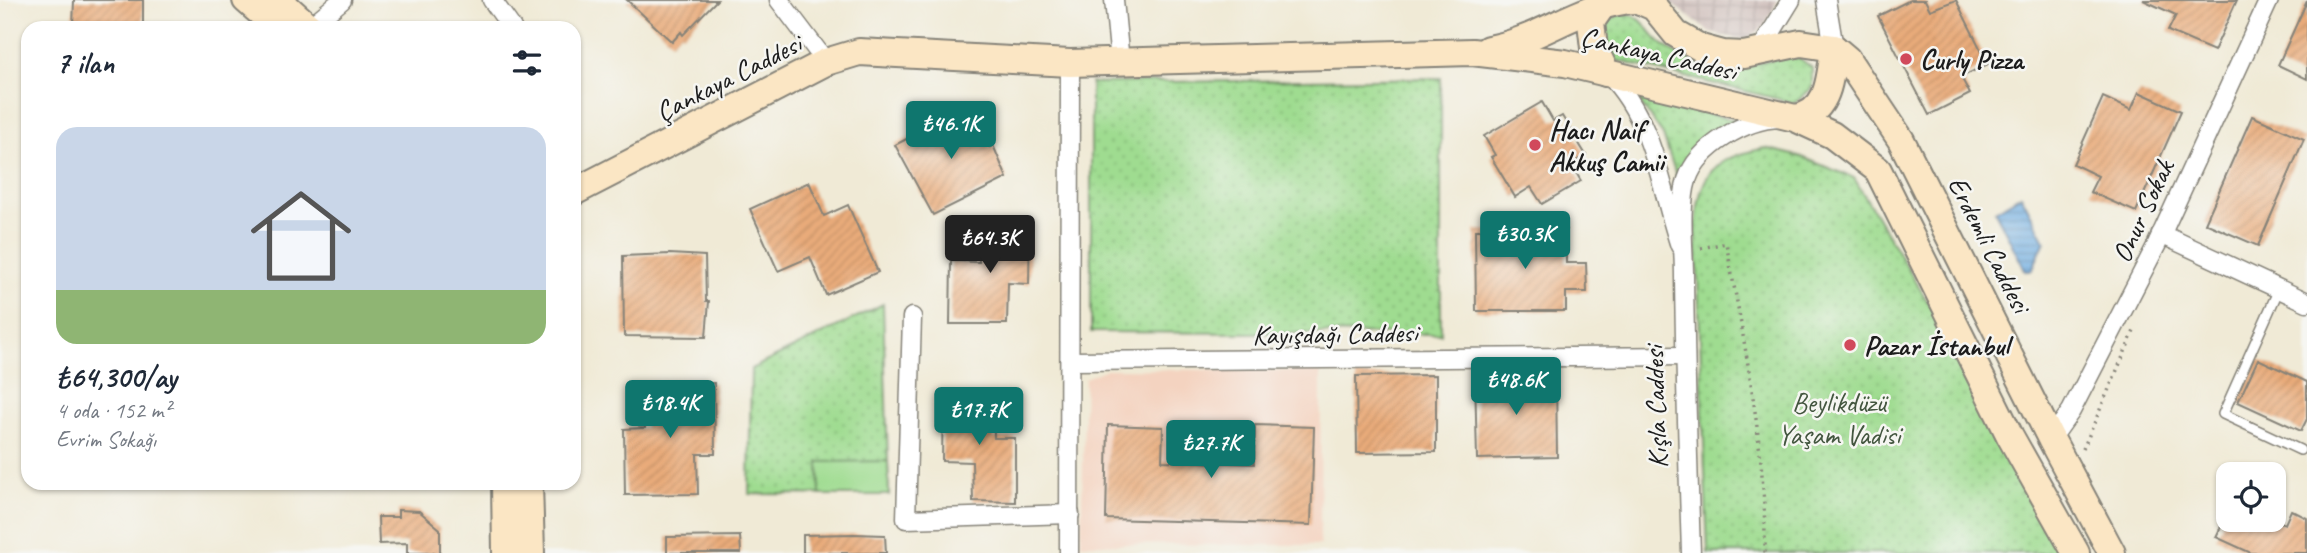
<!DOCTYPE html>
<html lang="tr">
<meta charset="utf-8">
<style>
:root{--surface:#fff;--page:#f2f2f3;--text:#1f2937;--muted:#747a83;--line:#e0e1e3;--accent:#0f766e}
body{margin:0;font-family:Caveat,sans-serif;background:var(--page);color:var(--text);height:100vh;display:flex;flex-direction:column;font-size:26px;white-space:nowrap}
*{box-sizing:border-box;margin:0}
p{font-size:23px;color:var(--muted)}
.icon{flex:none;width:38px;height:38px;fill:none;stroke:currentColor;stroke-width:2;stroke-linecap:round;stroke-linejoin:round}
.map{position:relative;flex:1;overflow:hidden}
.details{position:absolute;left:21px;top:21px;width:560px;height:469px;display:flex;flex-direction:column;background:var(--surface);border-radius:21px;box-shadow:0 2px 5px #0004}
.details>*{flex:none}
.fabs{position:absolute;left:2216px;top:462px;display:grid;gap:14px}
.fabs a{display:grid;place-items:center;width:70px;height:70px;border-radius:14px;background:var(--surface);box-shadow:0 2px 5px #0004;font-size:35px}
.price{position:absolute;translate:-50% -60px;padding:0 16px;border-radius:7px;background:var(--accent);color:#fff;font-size:23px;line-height:46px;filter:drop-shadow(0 2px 4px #0008)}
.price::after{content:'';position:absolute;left:50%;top:42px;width:21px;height:16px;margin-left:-10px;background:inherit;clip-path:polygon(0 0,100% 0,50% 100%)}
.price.current{background:#222;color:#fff}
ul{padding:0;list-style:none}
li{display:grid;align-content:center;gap:14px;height:371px;padding:0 35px}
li+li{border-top:2px solid var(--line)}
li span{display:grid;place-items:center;height:217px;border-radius:21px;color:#555}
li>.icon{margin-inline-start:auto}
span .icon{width:126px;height:126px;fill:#fffc;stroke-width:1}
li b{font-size:30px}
h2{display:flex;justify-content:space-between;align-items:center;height:84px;padding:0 35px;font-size:30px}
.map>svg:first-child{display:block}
.built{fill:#f4d3c0}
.industrial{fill:url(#industrial-grid)}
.grass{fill:url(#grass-dots);stroke:#5e7c56;stroke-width:2}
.pitch{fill:#9fdc90;stroke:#5e7c56;stroke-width:2}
.water{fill:url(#water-rules);stroke:#44647e;stroke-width:2}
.building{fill:url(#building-hatch)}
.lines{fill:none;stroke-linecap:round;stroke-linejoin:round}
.lane-casing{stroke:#868379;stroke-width:12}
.street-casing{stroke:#868379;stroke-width:21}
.secondary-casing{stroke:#868379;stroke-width:30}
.path{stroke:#868379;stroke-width:3.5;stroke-dasharray:2 5;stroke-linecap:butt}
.lane{stroke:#fff;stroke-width:9}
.street{stroke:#fff;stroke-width:18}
.secondary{stroke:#fbe6c4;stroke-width:26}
.poi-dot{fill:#d1495b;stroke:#f6f6f2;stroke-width:2.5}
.labels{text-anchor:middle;stroke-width:5;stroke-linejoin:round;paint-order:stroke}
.street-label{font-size:28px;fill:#1c1c1c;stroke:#f6f6f2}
.poi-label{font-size:28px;font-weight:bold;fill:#1c1c1c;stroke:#f6f6f2;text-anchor:start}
.park-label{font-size:28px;fill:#43563f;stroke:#f6f6f2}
</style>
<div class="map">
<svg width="2307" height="553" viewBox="0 0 2307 553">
<defs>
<pattern id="industrial-grid" width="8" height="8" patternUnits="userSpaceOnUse" patternTransform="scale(1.75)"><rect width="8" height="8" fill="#d0c0bc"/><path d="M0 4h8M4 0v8" fill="none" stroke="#b2a4a1"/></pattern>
<pattern id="grass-dots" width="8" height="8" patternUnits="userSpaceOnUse" patternTransform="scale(1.75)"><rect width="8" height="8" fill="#9fdc90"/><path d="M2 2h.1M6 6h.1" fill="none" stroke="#88bc7c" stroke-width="1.8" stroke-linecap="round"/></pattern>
<pattern id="water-rules" width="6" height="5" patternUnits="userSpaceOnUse" patternTransform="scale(1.75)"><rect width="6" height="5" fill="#6dabe0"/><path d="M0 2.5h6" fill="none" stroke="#598ab5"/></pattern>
<pattern id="building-hatch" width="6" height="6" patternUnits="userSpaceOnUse" patternTransform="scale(1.75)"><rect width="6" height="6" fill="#e9ab7a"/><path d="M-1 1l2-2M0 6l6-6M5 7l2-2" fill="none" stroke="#c79369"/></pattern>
</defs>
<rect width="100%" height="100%" fill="#f6f6f2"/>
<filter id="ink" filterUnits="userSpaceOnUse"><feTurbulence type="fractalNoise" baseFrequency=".0143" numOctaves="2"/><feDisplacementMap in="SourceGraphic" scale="14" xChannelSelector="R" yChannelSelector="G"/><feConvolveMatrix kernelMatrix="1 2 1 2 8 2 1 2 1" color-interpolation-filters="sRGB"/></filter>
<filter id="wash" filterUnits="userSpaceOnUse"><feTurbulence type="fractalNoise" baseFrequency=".00686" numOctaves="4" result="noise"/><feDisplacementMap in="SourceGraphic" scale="28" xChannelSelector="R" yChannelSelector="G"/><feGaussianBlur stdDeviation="1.57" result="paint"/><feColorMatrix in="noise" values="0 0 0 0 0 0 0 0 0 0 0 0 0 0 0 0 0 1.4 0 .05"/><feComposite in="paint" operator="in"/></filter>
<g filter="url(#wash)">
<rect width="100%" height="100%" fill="#f0ead6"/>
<path class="built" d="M1107 369 1321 371 1320 545 1081 544 1085 378Z"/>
<path class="industrial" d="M1666 0H1778L1764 27 1745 40 1711 33Z"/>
<g class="grass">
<path d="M1624 13C1646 17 1646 31 1661 43 1701 78 1750 64 1797 56L1812 68V88L1795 103 1614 60 1610 56 1602 32 1611 18Z"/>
<path d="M1441 78V334L1091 332V83Z"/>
<path d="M1636 97 1742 122 1695 149 1679 184 1663 135Z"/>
<path d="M1765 148 1802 157 1854 178 1951 341 2059 553H1708L1696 226C1700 172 1711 159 1765 148Z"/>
<path d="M883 304 889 495 749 494 751 369Z"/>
</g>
<path class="pitch" d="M888 461 889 495H820L819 462Z"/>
<path class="water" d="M2021 195 2045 241 2032 270H2025L1995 211Z"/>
<g id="blocks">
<g class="building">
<path d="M74 0H143V28H73Z"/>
<path d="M627 0H717L683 35 681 32 672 42Z"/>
<path d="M1910 0H1925L1930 10 1956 0 1988 64 1961 77 1970 94 1929 115 1878 16Z"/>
<path d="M2143 0H2237L2214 51 2168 31 2176 15Z"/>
<path d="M2307 1V79L2278 65Z"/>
<path d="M2139 92 2181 111 2136 212 2090 192 2098 176 2073 164 2103 97 2131 110Z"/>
<path d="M1542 102 1553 121 1562 116 1586 155 1571 164 1581 181 1542 204 1531 187 1515 197 1491 157 1495 155 1484 136Z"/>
<path d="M968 107 990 147 993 145 1007 178 933 215 895 145Z"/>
<path d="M2252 116 2304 139 2258 246 2205 223Z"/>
<path d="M809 182 824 216 848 205 878 272 826 295 810 257 778 271 750 209Z"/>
<path d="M979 223 1030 224 1029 284 1008 283 1007 324H950L951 261 979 262Z"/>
<path d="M1475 230H1566V263H1586L1587 292H1566V311H1476Z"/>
<path d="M670 254 705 256 706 301H709L706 337 624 336 623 256Z"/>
<path d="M2258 359 2307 382V419L2301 431 2238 402Z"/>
<path d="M1436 375V452L1357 453 1356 376Z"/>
<path d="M1556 375 1557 457 1477 459 1475 376Z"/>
<path d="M714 383 715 454H697L698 494 625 495 624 429 645 428 644 384Z"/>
<path d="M943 395 993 396 994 438H1015V502L973 501 972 462 942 461Z"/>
<path d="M1108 425 1163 427 1162 461 1254 464 1255 425 1314 427 1311 525 1106 519Z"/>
<path d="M398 510 419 511 440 529V553H407V543L379 544 378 517H398Z"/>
<path d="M2291 510 2307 518V553H2251L2216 537 2224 520H2275L2285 524Z"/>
<path d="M854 534 885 535 886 553H803V535Z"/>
<path d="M740 536 741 553H667V537Z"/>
</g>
</g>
</g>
<g filter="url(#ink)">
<use href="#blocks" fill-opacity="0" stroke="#868379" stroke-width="2"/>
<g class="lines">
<g class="lane-casing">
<path id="lane" d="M2279 289 2223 414 2300 450"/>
</g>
<g class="street-casing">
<g id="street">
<path d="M492 0 512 28"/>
<path d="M779 0 826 62"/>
<path d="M1114 0 1120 62"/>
<path d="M1826 0 1834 48"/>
<path d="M311 26 342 0"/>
<path d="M1759 52 1791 0"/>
<path d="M1608 74C1654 120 1660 186 1680 246"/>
<path d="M2161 234 2307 302"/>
<path d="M912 317 906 519 1070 514"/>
<path d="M1071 361 1685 356"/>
<path d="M2051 439 2071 411 2156 246 2269 0"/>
<path d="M1069 553 1070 63"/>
<path d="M1691 553C1688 461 1685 369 1684 276 1684 250 1679 205 1687 180 1698 146 1746 119 1780 118"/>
</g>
</g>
<g class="secondary-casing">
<g id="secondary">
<path d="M246 0 278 28"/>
<path d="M279 0 310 28"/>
<path d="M1638 0 1654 7 1676 34 1701 48 1723 54 1744 55 1801 43 1834 48 1847 59 1901 140 2051 439 2112 553"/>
<path d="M1602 6 1591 22 1594 48 1606 73"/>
<path d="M1488 49C1540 41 1580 3 1634 0"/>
<path d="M1795 118C1830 113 1830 76 1834 48"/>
<path d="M574 192 826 62 859 52 1070 63 1472 52 1565 63 1795 118 1832 135 1878 170 2010 436 2076 553"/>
<path d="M505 483 506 553"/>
<path d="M529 483 531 553"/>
</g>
</g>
<g class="path">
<path d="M1701 248 1726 243C1745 345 1766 449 1765 553"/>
<path d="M2083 449 2134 331"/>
</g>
<use href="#lane" class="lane"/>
<use href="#street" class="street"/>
<use href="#secondary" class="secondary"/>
</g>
</g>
<g class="poi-dot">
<circle cx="1906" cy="59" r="7"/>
<circle cx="1535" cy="145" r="7"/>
<circle cx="1850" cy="345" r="7"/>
</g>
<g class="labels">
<g class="street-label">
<text transform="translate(1659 53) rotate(13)" y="10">Çankaya Caddesi</text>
<text transform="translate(728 77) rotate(-27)" y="10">Çankaya Caddesi</text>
<text transform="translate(2142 211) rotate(-65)" y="10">Onur Sokak</text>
<text transform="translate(1990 244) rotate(63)" y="10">Erdemli Caddesi</text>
<text transform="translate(1335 333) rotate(-1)" y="10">Kayışdağı Caddesi</text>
<text transform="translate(1655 407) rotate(-92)" y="10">Kışla Caddesi</text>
</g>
<g class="poi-label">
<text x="1920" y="69">Curly Pizza</text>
<text x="1549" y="139">Hacı Naif<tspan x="1549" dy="32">Akkuş Camii</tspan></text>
<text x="1864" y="355">Pazar İstanbul</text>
</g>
<g class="park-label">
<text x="1839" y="412">Beylikdüzü<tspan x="1839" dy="32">Yaşam Vadisi</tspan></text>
</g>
</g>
</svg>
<div class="fabs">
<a><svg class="icon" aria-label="locate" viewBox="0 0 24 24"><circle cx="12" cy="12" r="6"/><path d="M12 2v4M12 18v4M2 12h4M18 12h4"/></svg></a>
</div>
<b class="price" style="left:951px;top:161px">₺46.1K</b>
<b class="price" style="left:1525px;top:271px">₺30.3K</b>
<b class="price current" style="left:990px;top:275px">₺64.3K</b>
<b class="price" style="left:1516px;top:417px">₺48.6K</b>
<b class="price" style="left:670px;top:440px">₺18.4K</b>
<b class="price" style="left:979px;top:447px">₺17.7K</b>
<b class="price" style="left:1211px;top:480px">₺27.7K</b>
<section class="details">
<h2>7 ilan<svg class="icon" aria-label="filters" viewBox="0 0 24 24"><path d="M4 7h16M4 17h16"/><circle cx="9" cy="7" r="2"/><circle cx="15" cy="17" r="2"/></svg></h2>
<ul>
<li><span style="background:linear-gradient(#c9d6e8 75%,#8fb573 0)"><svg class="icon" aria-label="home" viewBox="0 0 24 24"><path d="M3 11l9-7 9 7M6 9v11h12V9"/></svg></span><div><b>₺64,300/ay</b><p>4 oda · 152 m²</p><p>Evrim Sokağı</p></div></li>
</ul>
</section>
</div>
